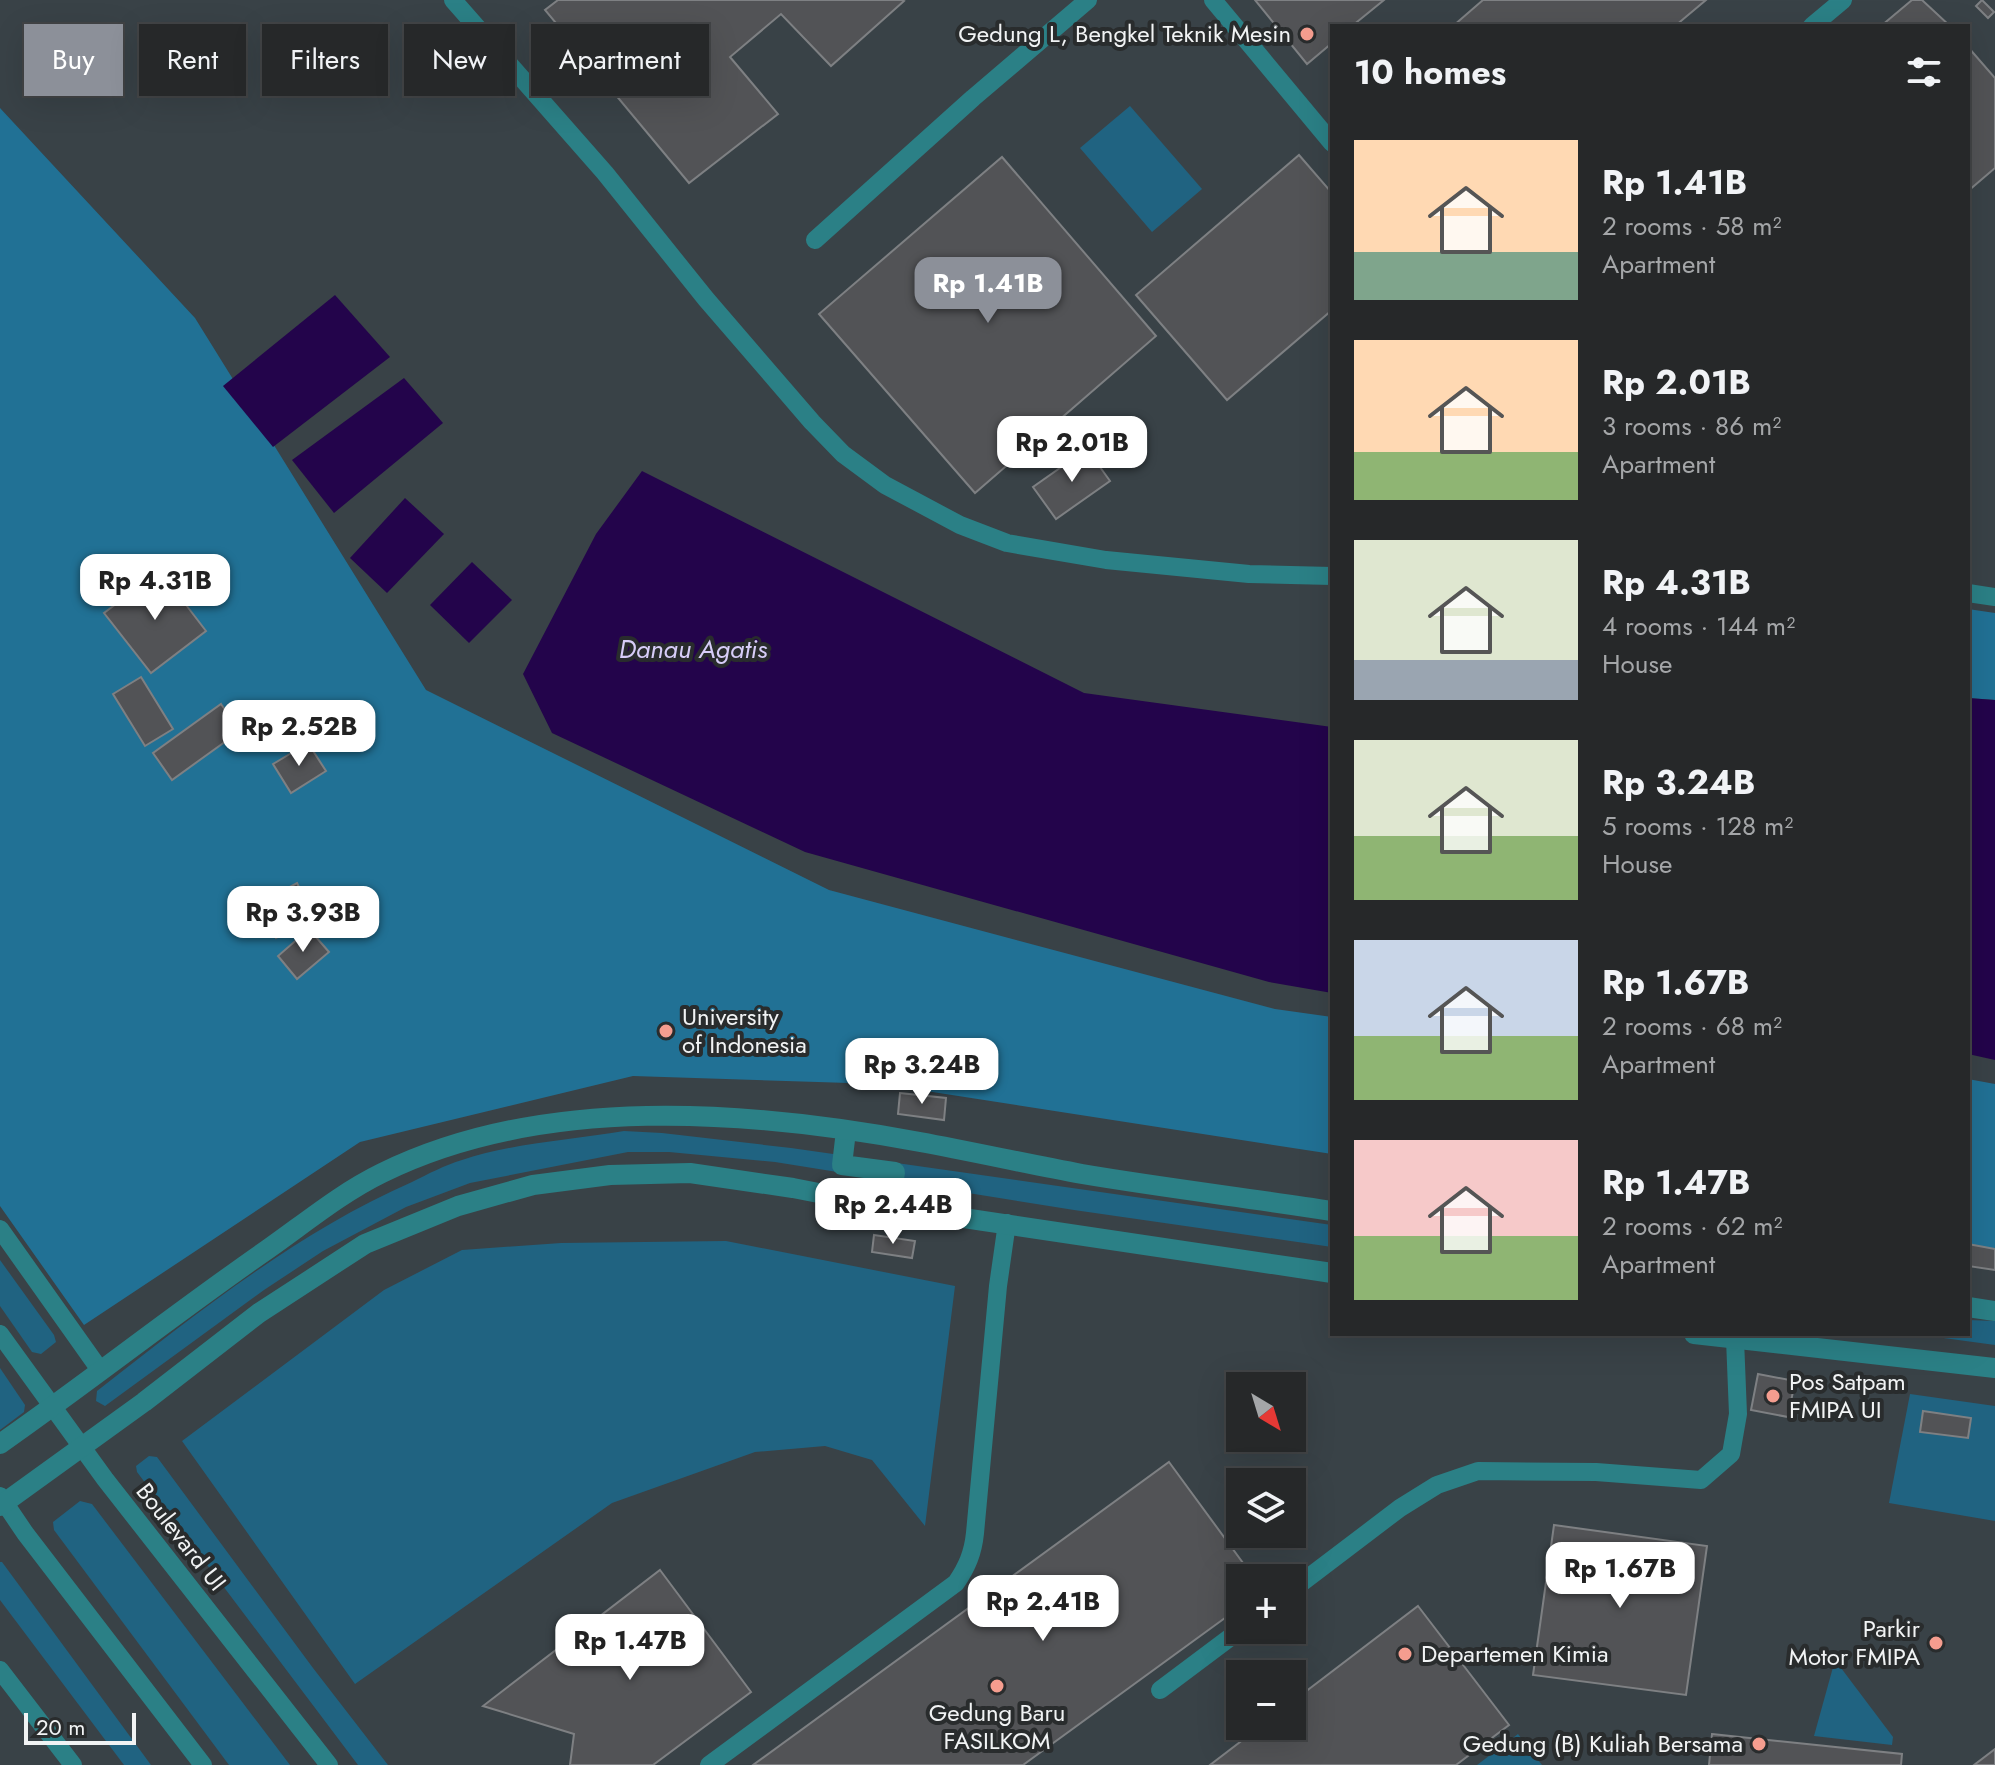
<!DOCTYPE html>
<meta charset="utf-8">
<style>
:root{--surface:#262829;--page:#323435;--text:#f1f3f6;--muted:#a4a6a8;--line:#424446;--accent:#8c9099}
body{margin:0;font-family:Jost,sans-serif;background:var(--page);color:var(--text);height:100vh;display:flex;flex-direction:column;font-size:30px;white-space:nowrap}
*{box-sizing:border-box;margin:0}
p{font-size:26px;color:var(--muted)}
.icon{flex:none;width:44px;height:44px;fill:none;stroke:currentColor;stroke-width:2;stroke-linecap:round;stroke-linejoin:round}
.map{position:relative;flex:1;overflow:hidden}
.drawer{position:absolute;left:1330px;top:24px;width:640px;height:1312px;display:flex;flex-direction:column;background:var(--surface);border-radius:0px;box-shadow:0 8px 32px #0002,0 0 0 2px var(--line)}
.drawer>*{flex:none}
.hud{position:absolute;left:24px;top:24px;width:760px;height:72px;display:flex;gap:16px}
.needle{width:52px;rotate:142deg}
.tools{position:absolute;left:1226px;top:1372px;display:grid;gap:16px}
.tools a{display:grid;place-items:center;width:80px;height:80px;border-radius:0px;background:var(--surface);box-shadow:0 8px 32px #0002,0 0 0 2px var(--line);font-size:40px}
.scale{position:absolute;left:24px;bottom:20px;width:112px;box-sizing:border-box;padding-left:8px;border:4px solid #f1f3f4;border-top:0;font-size:22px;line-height:28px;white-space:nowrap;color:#f1f3f4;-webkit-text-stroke:6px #292c2d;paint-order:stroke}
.price{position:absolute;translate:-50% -68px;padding:0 18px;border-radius:16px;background:#fff;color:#222;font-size:26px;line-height:52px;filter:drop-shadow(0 2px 4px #0008)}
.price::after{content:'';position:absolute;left:50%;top:48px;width:24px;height:18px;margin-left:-12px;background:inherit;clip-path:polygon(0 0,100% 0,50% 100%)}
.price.active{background:var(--accent);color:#fff}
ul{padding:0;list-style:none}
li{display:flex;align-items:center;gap:24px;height:200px;padding:0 24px}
li span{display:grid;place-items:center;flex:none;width:224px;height:160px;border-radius:0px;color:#555}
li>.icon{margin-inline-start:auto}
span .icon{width:96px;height:96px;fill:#fffc;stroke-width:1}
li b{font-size:34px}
h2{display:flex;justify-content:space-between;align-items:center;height:96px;padding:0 24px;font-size:34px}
.pill{padding:0 28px;border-radius:0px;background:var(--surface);box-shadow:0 8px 32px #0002,0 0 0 2px var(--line);font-size:28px;line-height:72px}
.pill.active{background:var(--accent);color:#fff}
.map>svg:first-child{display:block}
.built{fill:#394247;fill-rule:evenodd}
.green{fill:#206381}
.forest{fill:#217195}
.water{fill:#23044b}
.building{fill:#525356;stroke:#7e8083;stroke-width:2}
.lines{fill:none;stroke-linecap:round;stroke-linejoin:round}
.service{stroke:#2b8086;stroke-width:18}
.pedestrian{stroke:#2b8086;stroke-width:20}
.minor{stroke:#2b8086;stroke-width:20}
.poi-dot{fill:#f59d8f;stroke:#292c2d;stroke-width:3}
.labels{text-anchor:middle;stroke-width:8;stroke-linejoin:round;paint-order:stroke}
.poi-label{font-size:24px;fill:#f1f3f4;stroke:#292c2d;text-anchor:end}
.street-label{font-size:24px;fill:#f1f3f4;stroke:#292c2d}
.water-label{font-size:26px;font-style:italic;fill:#d7cdf8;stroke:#292c2d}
</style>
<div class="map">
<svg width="1995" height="1765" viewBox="0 0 1995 1765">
<rect width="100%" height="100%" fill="#333637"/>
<path class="built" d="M0 0H1995V1765H0ZM1332 26H1968V1334H1332ZM1240 1386H1292V1438H1240ZM1240 1482H1292V1534H1240ZM1240 1578H1292V1630H1240ZM1240 1674H1292V1726H1240Z"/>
<g class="green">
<path d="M1130 106 1202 189 1152 232 1080 148Z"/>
<path d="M624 1131 662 1133 791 1148 1332 1225V1247L1074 1210 775 1162 669 1152H628L470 1183 406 1207 323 1251 264 1290 105 1406 96 1401 97 1391C196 1314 296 1233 412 1182 428 1174 445 1165 462 1160 513 1143 571 1140 624 1131Z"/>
<path d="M726 1241 955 1286 925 1526 872 1460 825 1446 755 1452 612 1503 355 1684 182 1441 384 1290 462 1250 561 1243Z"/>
<path d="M0 1260 54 1335 56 1342 41 1354 32 1352 0 1306Z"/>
<path d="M1968 1320 1995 1321V1345L1914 1334H1968Z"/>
<path d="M0 1368 25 1405 24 1412 0 1430Z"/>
<path d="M1910 1394 1995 1406V1521L1889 1503Z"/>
<path d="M149 1456 157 1457 313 1668 388 1765H358L137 1472 136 1466Z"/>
<path d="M80 1501 92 1504 290 1765H229L54 1530 53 1522Z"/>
<path d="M0 1562H2L151 1765H124L0 1600Z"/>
<path d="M1835 1660 1893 1737 1892 1745 1814 1736Z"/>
<path d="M1518 1734 1542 1765H1477Z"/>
</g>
<g class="forest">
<path d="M0 108 195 318 426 690 829 890 1275 1009 1332 1017V1154L881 1084 633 1076 360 1142 84 1325 0 1206Z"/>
<path d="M1968 609 1995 613V700L1968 698Z"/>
<path d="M1968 1079 1995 1084V1258L1968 1254Z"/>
</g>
<g class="water">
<path d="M335 295 390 357 273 447 223 386Z"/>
<path d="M404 378 443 423 334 513 292 460Z"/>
<path d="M642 471 1084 693 1332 727V993L1269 982 805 852 552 733 523 674 596 534Z"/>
<path d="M405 498 444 534 387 593 350 558Z"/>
<path d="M472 562 512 600 469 643 430 605Z"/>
<path d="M1968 698 1995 700V1060L1968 1054Z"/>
</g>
<g class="building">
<path d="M558 0H902L904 1 831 66 781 14 730 57 778 114 689 183 545 10Z"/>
<path d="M1255 0H1384L1352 26H1332V43L1307 64Z"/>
<path d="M1483 0H1706L1675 26H1453Z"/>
<path d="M1912 0H1922L1950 26H1881Z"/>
<path d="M1982 0 1994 12 1988 18 1976 6Z"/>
<path d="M1968 47 1995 78V168L1968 191Z"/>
<path d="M1299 155 1332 193V310L1227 400 1136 295Z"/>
<path d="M1002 157 1156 336 975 493 819 314Z"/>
<path d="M1087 449 1110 481 1056 519 1033 487Z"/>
<path d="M160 571 206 631 151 673 104 613Z"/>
<path d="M141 677 173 729 145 746 113 694Z"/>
<path d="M221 704 240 731 172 780 153 753Z"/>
<path d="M308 743 326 771 291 793 273 764Z"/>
<path d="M297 883 315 918 276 938 259 903Z"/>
<path d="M309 929 329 952 297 979 278 956Z"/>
<path d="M900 1093 946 1098 944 1120 898 1114Z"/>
<path d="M874 1235 915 1241 912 1258 872 1252Z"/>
<path d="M1968 1244 1995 1249V1270L1968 1266Z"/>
<path d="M1758 1374 1795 1381 1788 1417 1751 1410Z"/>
<path d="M1923 1411 1971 1418 1968 1438 1920 1432Z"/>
<path d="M1169 1462 1254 1578H1240V1607L1023 1765H753Z"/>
<path d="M1554 1525 1707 1546 1686 1695 1533 1675Z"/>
<path d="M660 1570 751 1692 653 1765H570L574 1734 483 1706Z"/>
<path d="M1418 1606 1509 1725 1456 1765H1210L1261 1726H1292V1702Z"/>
<path d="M1712 1734 1902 1754 1901 1765H1709Z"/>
<path d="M1995 1749V1765H1974Z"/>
</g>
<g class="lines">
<g class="service">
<path d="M453 0 605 173 706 299 812 422 843 454 885 485 960 525 1007 543 1106 560 1249 574 1332 576"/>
<path d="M1213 0 1332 143"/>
<path d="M1812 26 1843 0"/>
<path d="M815 240 973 98 1088 0"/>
<path d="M1968 593 1995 597"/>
<path d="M0 1229 100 1370"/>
<path d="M0 1334 105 1479 329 1765"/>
<path d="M0 1496 25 1533 203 1765"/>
<path d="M1292 1590 1400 1508 1437 1485 1478 1471 1596 1472 1701 1480 1731 1454 1738 1414 1735 1339"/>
<path d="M0 1670 73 1765"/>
<path d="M1160 1690 1240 1630"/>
<path d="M709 1765 956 1583C967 1567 973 1553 975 1533L998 1286 1007 1223"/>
</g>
<path class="pedestrian" d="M846 1131 842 1165 895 1172 890 1207"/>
<g class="minor">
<path d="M1968 1307 1995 1311"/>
<path d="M1694 1334 1995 1368"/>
<path d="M0 1444C90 1381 177 1312 268 1249 305 1223 341 1193 382 1173 543 1094 748 1110 920 1142 974 1152 1028 1164 1082 1174 1165 1188 1249 1198 1332 1211"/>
<path d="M0 1506 144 1402 259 1313 365 1244 458 1206 533 1185 610 1175 690 1173 793 1188 890 1207 1332 1273"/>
</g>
</g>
<g class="poi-dot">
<circle cx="1307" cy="34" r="8"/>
<circle cx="666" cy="1031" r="8"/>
<circle cx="1773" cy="1396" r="8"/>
<circle cx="1936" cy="1643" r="8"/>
<circle cx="1405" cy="1654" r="8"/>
<circle cx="997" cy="1686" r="8"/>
<circle cx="1759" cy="1744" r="8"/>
</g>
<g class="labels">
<g class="poi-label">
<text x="1291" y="42">Gedung L, Bengkel Teknik Mesin</text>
<text x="682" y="1025" text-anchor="start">University<tspan x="682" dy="28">of Indonesia</tspan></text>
<text x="1789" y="1390" text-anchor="start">Pos Satpam<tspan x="1789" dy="28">FMIPA UI</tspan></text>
<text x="1920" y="1637">Parkir<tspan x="1920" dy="28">Motor FMIPA</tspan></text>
<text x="1421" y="1662" text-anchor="start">Departemen Kimia</text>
<text x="997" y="1721" text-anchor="middle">Gedung Baru<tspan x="997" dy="28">FASILKOM</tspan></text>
<text x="1743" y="1752">Gedung (B) Kuliah Bersama</text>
</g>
<g class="street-label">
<text transform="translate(181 1537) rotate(52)" y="8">Boulevard UI</text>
</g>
<g class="water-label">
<text x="693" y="658">Danau Agatis</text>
</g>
</g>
</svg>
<div class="tools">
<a><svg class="needle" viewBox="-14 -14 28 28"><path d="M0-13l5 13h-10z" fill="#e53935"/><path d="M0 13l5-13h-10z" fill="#a4a6a8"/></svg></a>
<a><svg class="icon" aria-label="layers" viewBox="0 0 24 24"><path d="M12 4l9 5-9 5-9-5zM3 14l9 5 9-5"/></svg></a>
<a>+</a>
<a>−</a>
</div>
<div class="scale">20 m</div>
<b class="price active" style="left:988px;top:325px">Rp 1.41B</b>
<b class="price" style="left:1072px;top:484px">Rp 2.01B</b>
<b class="price" style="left:155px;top:622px">Rp 4.31B</b>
<b class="price" style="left:299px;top:768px">Rp 2.52B</b>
<b class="price" style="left:303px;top:954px">Rp 3.93B</b>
<b class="price" style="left:922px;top:1106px">Rp 3.24B</b>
<b class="price" style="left:893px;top:1246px">Rp 2.44B</b>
<b class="price" style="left:1620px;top:1610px">Rp 1.67B</b>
<b class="price" style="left:1043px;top:1643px">Rp 2.41B</b>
<b class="price" style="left:630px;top:1682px">Rp 1.47B</b>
<div class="hud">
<a class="pill active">Buy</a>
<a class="pill">Rent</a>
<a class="pill">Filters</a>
<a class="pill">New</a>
<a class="pill">Apartment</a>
</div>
<section class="drawer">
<h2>10 homes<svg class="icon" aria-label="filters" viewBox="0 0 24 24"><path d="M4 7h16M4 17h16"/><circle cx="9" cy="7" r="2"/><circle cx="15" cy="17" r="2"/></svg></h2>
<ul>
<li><span style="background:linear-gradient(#ffd9b3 70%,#7fa58c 0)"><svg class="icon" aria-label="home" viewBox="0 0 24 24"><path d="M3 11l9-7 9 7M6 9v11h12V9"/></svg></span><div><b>Rp 1.41B</b><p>2 rooms · 58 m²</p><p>Apartment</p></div></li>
<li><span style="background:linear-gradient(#ffd9b3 70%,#8fb573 0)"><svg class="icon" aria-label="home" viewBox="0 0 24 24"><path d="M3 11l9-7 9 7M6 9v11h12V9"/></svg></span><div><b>Rp 2.01B</b><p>3 rooms · 86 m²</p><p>Apartment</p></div></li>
<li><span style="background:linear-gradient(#dfe7d0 75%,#9aa5b1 0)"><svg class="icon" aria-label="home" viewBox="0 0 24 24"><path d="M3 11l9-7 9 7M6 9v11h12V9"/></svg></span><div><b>Rp 4.31B</b><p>4 rooms · 144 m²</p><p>House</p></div></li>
<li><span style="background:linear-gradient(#dfe7d0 60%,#8fb573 0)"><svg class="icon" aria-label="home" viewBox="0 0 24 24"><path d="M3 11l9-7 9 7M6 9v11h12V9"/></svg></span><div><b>Rp 3.24B</b><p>5 rooms · 128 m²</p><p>House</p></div></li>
<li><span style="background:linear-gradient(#c9d6e8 60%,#8fb573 0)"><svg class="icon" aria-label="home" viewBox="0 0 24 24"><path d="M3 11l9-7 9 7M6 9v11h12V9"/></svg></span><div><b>Rp 1.67B</b><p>2 rooms · 68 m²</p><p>Apartment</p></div></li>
<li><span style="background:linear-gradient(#f6c9c9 60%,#8fb573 0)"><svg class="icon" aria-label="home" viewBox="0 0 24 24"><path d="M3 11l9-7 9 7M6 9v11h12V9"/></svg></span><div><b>Rp 1.47B</b><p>2 rooms · 62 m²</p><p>Apartment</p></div></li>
</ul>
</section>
</div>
